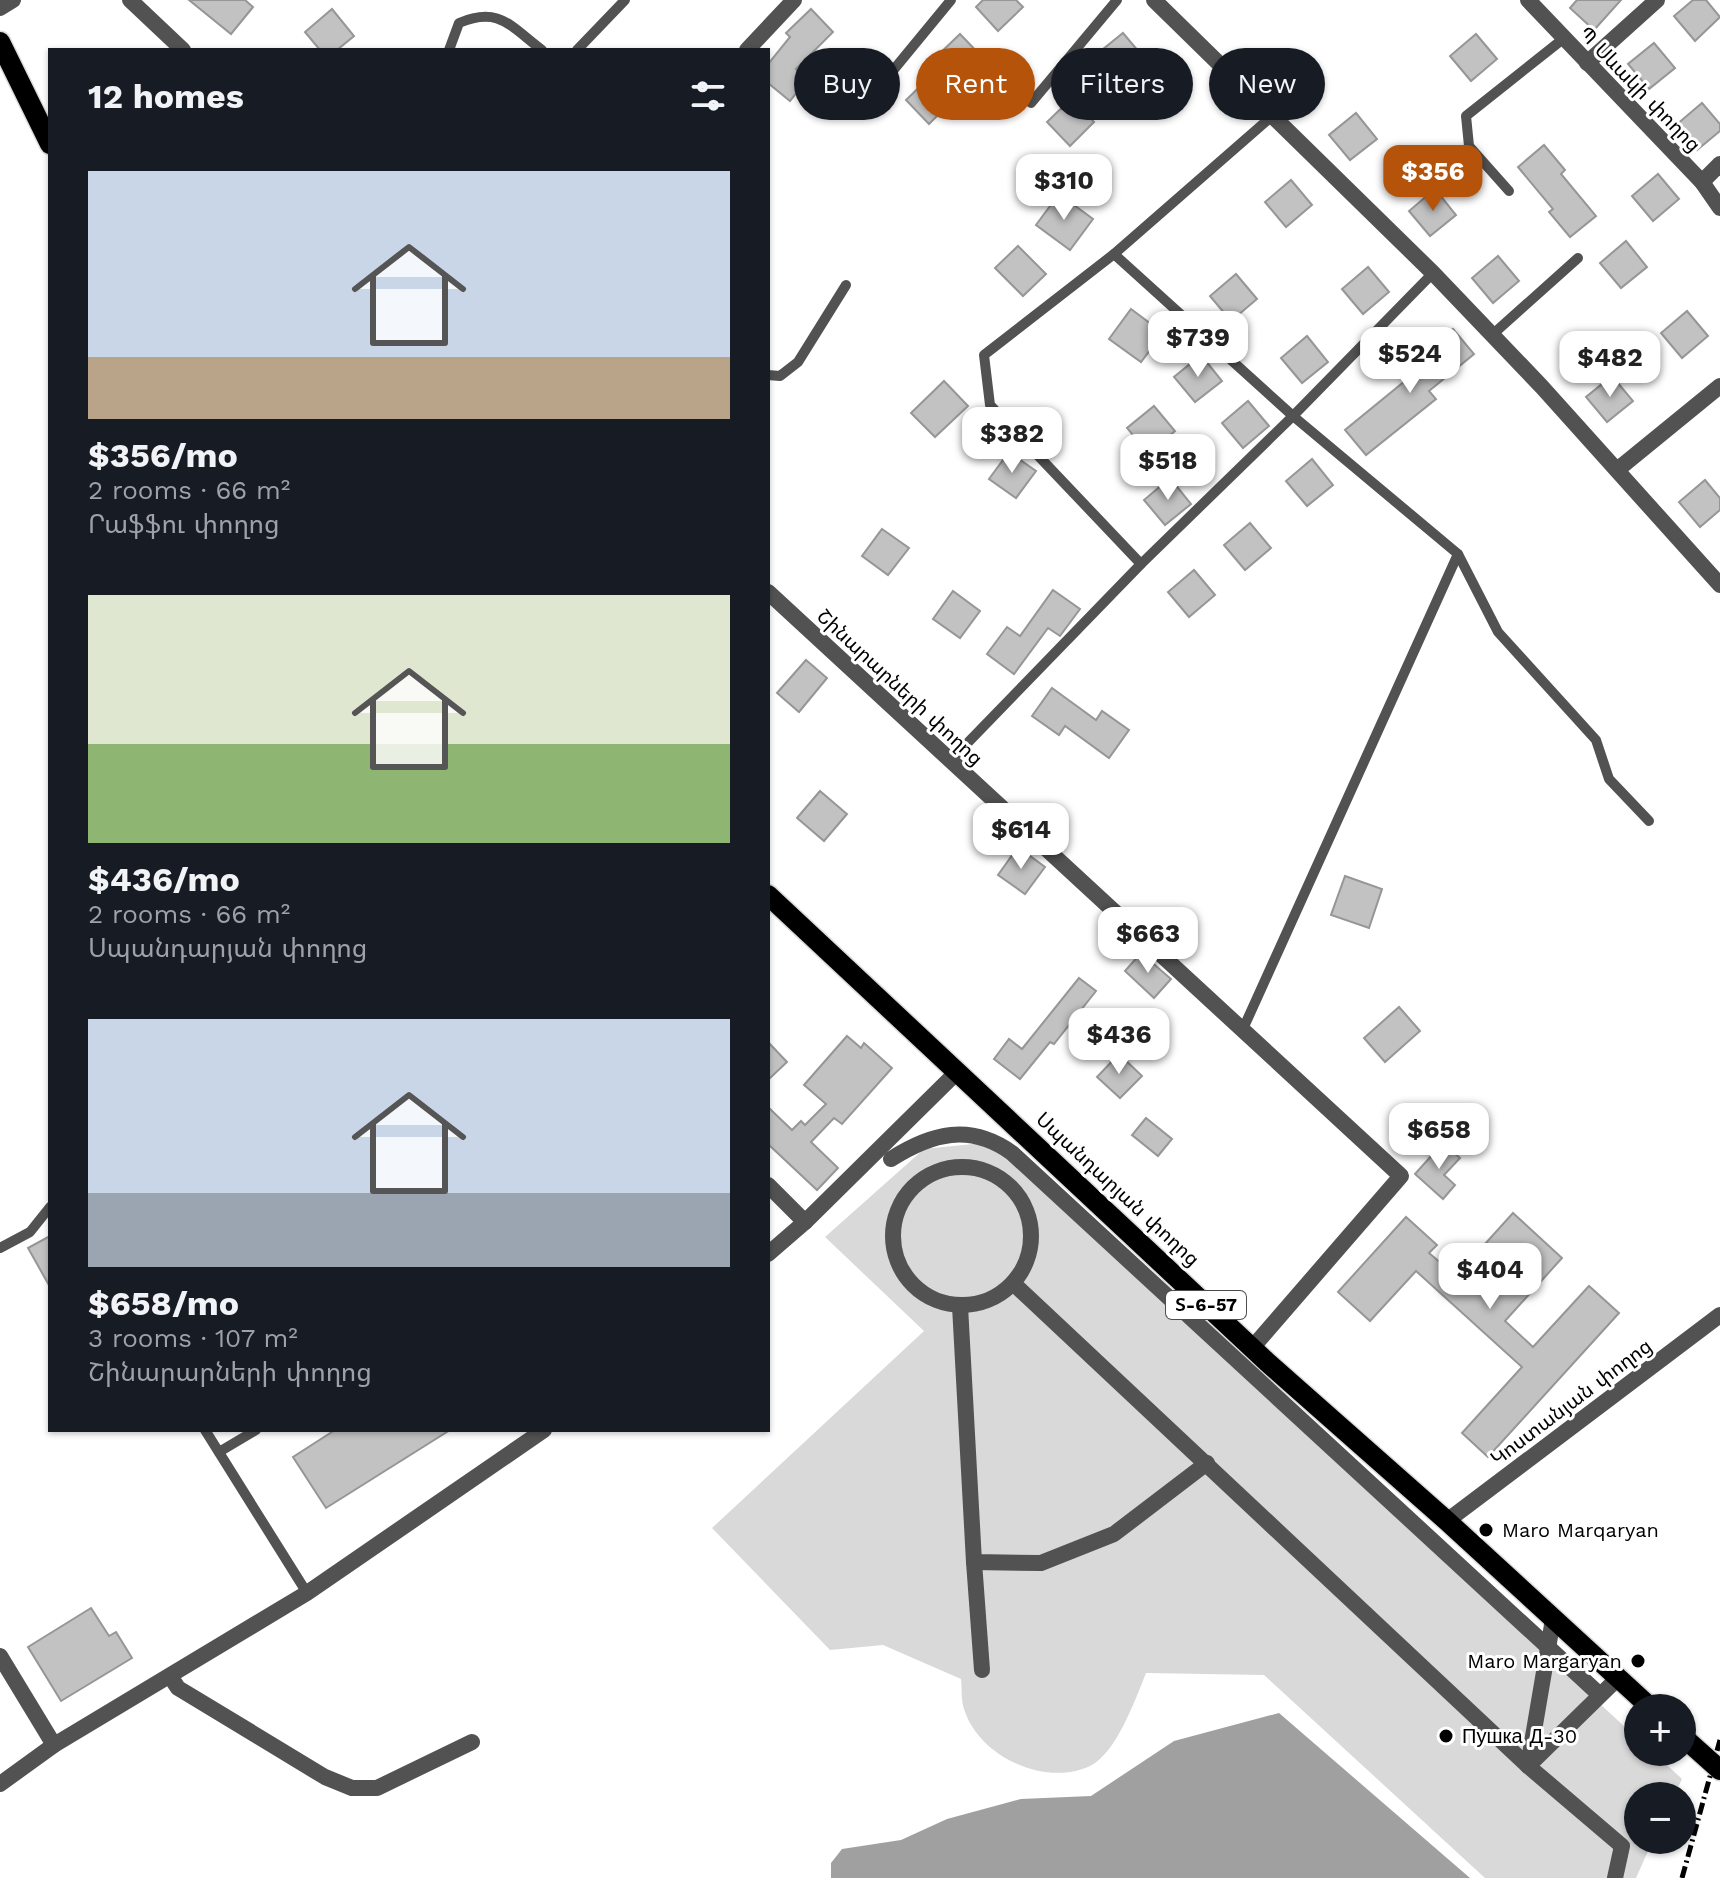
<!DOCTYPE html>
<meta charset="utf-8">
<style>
:root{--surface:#171b24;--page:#242831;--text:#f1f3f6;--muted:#9ea1a6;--accent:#b45309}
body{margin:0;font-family:"Work Sans","Noto Sans Armenian",sans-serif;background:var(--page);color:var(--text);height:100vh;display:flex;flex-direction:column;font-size:30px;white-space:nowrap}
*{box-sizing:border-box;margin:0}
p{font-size:26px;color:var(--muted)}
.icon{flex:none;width:44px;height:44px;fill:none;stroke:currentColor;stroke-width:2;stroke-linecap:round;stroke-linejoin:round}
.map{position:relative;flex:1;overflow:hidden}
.details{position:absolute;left:48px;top:48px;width:722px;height:1384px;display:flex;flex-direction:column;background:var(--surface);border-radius:0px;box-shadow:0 2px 6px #0004}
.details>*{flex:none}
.banner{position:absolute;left:794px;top:48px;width:760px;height:72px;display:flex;gap:16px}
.controls{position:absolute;left:1624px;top:1694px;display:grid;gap:16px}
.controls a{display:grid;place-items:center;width:72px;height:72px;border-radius:50%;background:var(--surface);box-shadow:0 2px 6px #0004;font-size:40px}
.price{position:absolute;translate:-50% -68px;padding:0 18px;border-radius:16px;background:#fff;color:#222;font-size:26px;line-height:52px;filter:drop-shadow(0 2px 4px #0008)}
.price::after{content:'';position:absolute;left:50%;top:48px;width:24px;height:18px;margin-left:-12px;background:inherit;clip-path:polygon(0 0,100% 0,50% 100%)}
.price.current{background:var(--accent);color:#fff}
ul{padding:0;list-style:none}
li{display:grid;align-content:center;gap:16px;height:424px;padding:0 40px}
li span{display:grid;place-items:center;height:248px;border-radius:0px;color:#555}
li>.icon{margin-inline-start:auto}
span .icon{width:144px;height:144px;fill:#fffc;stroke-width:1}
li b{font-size:34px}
h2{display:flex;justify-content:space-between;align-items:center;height:96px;padding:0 40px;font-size:34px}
.pill{padding:0 28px;border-radius:36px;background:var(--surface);box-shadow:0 2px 6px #0004;font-size:28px;line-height:72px}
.pill.current{background:var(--accent);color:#fff}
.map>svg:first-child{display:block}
.green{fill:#d9d9d9}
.water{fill:#a0a0a0}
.building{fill:#c2c2c2;stroke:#969696;stroke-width:2}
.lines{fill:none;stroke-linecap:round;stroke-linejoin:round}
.primary-casing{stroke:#dbdbdb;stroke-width:23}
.service{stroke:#525252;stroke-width:10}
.pedestrian{stroke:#525252;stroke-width:16}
.minor{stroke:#525252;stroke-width:16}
.tertiary{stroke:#525252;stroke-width:16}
.primary{stroke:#000;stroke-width:20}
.rail{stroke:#000;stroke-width:5;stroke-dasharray:12 4 2 4;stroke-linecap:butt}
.poi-dot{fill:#000;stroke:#fff;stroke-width:3}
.labels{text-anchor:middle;stroke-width:6;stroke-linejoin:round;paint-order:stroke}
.shield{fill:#fff;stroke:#4c4c4c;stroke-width:2}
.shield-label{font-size:18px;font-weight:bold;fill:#000}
.street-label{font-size:20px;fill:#000;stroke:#fff}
.poi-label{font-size:20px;fill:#000;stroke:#fff;text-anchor:start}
</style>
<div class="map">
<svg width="1720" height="1878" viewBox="0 0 1720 1878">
<rect width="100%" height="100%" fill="#fff"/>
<path class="green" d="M992 1142 1638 1739V1752H1653L1682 1779 1674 1796H1638V1840H1653L1636 1878H1485L1264 1675 1146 1673C1136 1698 1116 1754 1090 1766 1045 1787 979 1757 964 1709 961 1700 962 1688 961 1679L883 1645 830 1650 712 1528 924 1331 825 1237 924 1149Z"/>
<path class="water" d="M1279 1713 1470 1878H831V1863L842 1849 901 1840 947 1819 1021 1799 1091 1796 1174 1741Z"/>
<g class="building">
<path d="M189 0H245L253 7 231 34Z"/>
<path d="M983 0H1016L1023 7 998 31 976 7Z"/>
<path d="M1577 0H1621L1594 30 1570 8Z"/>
<path d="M1693 0H1706L1720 17 1695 41 1674 16Z"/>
<path d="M332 9 354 36 337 50H320L305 32Z"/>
<path d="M811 9 833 32 796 69 807 79 790 101 768 83V64L790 37 786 33Z"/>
<path d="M1123 33 1144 58 1118 80 1097 54Z"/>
<path d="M960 34 983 58 946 93 953 100 929 124 906 100 942 65 935 58Z"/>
<path d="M1476 34 1497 59 1471 81 1450 56Z"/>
<path d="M1654 43 1675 68 1649 89 1628 64Z"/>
<path d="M1071 99 1094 122 1070 146 1047 122Z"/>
<path d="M1702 103 1720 124V131L1697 150 1676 125Z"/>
<path d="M1356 113 1377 139 1350 160 1329 135Z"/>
<path d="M1544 145 1565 170 1561 174 1596 216 1570 237 1549 212 1553 209 1518 167Z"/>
<path d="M1658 174 1679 199 1653 221 1632 196Z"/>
<path d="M1291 180 1312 205 1286 227 1265 202Z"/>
<path d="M1435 189 1456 215 1430 236 1409 211Z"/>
<path d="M1059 194 1093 219 1070 250 1036 225Z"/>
<path d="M1626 241 1647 267 1621 288 1600 263Z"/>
<path d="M1018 246 1046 274 1023 296 995 268Z"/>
<path d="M1498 256 1519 281 1493 303 1472 278Z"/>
<path d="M1368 267 1389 292 1363 314 1342 289Z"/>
<path d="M1236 274 1257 299 1231 321 1210 296Z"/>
<path d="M1131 309 1163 333 1141 362 1109 339Z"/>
<path d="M1687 311 1708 336 1682 358 1661 333Z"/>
<path d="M1453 329 1474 354 1429 391 1436 399 1366 455 1345 430 1433 358 1427 350Z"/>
<path d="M1307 336 1328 362 1302 383 1281 358Z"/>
<path d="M1201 355 1222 381 1195 402 1174 377Z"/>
<path d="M1612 376 1633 401 1607 422 1586 397Z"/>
<path d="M944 381 968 406 935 437 911 413Z"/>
<path d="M1248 401 1269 426 1243 448 1222 423Z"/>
<path d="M1154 406 1175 431 1148 453 1127 428Z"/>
<path d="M1009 452 1036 471 1016 498 989 479Z"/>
<path d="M1312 459 1333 485 1307 506 1286 481Z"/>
<path d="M1170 478 1191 504 1165 525 1144 500Z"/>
<path d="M1705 480 1720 498V510L1700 527 1679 502Z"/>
<path d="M1250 523 1271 548 1245 570 1224 545Z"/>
<path d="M882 529 909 548 888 575 862 556Z"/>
<path d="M1194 570 1215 595 1189 617 1168 592Z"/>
<path d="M1053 590 1080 609 1060 636 1048 628 1014 674 987 654 1007 627 1020 636Z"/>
<path d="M953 591 980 611 960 638 933 619Z"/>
<path d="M806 660 827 678 799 712 777 693Z"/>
<path d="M1052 688 1096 720 1102 711 1129 730 1109 758 1065 726 1059 735 1032 716Z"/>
<path d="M820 791 847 814 824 841 797 818Z"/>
<path d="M1018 847 1045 867 1025 894 998 875Z"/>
<path d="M1345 876 1382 889 1369 928 1331 915Z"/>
<path d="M1141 953 1171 979 1154 998 1125 971Z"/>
<path d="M1079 978 1096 991 1054 1044 1050 1042 1020 1079 994 1059 1009 1039 1022 1049Z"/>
<path d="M1399 1007 1420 1031 1385 1062 1364 1038Z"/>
<path d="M847 1036 861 1048 864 1043 892 1068 842 1124 834 1118 811 1142 838 1168 817 1190 768 1144V1107L792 1130 801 1121 805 1125 826 1104 804 1085Z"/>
<path d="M768 1042 787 1062 768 1080Z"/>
<path d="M1119 1054 1142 1076 1120 1098 1097 1077Z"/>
<path d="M1146 1118 1172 1139 1158 1156 1132 1135Z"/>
<path d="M1443 1143 1460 1158 1444 1175 1455 1185 1443 1199 1415 1174Z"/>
<path d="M1513 1213 1562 1258 1505 1321 1533 1347 1589 1286 1619 1313 1488 1457 1462 1433 1522 1367 1416 1271 1370 1321 1338 1292 1406 1217 1437 1245 1429 1253 1456 1276Z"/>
<path d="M50 1236V1287L28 1248Z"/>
<path d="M335 1430H450L326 1508 293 1457Z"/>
<path d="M91 1608 109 1636 116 1632 132 1658 61 1701 28 1647Z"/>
</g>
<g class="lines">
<g class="primary-casing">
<g id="primary">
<path d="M0 42 50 144"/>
<path d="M768 895 1267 1362 1447 1521 1651 1708"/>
<path d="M1682 1736 1720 1770"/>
</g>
</g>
<g class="service">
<path d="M449 50 459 23C499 6 510 26 542 50"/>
<path d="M577 50 625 0"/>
<path d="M886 79 951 0"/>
<path d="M1031 103 1117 0"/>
<path d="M1509 191 1469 146 1466 116 1563 39"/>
<path d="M1114 254 1293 416 1458 554 1498 632 1596 740 1609 779 1649 821"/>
<path d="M1492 335 1578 258"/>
<path d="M768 375 780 376 798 362 846 285"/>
<path d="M1141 564 1293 416 1433 273"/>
<path d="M950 761 1141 564 990 405 984 355 1114 254 1271 117"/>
<path d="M1243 1029 1458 554"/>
<path d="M0 1248 30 1232 50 1207"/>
<path d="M205 1430 307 1593"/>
<path d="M219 1452 256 1430"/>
</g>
<g class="pedestrian">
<path d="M891 1159C932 1133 970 1123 1012 1153L1600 1695"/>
<circle cx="962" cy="1236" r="69"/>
<path d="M1014 1284 1528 1766 1622 1846 1615 1878"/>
<path d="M960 1306 974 1562 1041 1563 1114 1534 1207 1463"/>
<path d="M974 1562 982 1670"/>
<path d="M1553 1619 1528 1766 1618 1678"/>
</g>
<g class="minor">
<path d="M130 0 183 50"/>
<path d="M1154 0 1433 273 1542 387 1720 585"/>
<path d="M1528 0 1702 182 1720 208"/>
<path d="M747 50 794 0"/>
<path d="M1587 63 1657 0"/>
<path d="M1702 182 1720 164"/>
<path d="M1617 470 1720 386"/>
<path d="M768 592 1401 1176 1252 1348"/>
<path d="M768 1185 805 1222"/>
<path d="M1447 1521 1720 1315"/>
<path d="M0 1656 54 1745"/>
<path d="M170 1676 178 1688 325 1777 352 1788H377L472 1742"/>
</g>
<g class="tertiary">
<path d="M0 8 13 0"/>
<path d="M768 1254 805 1222 957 1072"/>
<path d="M0 1784 54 1745 307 1593 544 1430"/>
</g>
<use href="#primary" class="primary"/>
<path class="rail" d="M1682 1878 1720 1740"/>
</g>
<g class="poi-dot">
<circle cx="1486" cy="1530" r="8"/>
<circle cx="1638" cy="1661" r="8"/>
<circle cx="1446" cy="1736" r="8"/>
</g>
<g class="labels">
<rect class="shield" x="1166" y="1291" width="80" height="28" rx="6"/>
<g class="shield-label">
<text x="1206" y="1311">Տ-6-57</text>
</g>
<g class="street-label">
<text transform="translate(1640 89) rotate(46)" y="7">Պ Սևակի փողոց</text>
<text transform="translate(900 687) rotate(43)" y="7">Շինարարների փողոց</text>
<text transform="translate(1118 1189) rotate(43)" y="7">Սպանդարյան փողոց</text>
<text transform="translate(1571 1402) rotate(-37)" y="7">Կոստանյան փողոց</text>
</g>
<g class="poi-label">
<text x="1502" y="1537">Maro Marqaryan</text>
<text x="1622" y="1668" text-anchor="end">Maro Margaryan</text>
<text x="1462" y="1743">Пушка Д-30</text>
</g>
</g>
</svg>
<div class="controls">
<a>+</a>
<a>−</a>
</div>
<b class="price current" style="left:1433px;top:213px">$356</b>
<b class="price" style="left:1064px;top:222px">$310</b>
<b class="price" style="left:1198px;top:379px">$739</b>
<b class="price" style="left:1410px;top:395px">$524</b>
<b class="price" style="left:1610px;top:399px">$482</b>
<b class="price" style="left:1012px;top:475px">$382</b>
<b class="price" style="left:1168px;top:502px">$518</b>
<b class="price" style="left:1021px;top:871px">$614</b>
<b class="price" style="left:1148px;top:975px">$663</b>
<b class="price" style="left:1119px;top:1076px">$436</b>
<b class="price" style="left:1439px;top:1171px">$658</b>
<b class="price" style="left:1490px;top:1311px">$404</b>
<div class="banner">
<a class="pill">Buy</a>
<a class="pill current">Rent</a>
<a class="pill">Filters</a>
<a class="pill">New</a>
</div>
<section class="details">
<h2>12 homes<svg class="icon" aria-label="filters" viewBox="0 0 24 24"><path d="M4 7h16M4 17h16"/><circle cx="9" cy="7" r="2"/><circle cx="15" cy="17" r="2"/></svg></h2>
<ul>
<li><span style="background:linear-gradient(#c9d6e8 75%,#b9a48a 0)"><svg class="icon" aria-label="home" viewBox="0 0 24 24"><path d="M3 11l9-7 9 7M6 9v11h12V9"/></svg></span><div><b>$356/mo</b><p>2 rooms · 66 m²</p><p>Րաֆֆու փողոց</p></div></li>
<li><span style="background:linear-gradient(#dfe7d0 60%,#8fb573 0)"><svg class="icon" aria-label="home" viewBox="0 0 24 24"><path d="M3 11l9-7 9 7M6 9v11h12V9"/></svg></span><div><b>$436/mo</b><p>2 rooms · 66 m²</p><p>Սպանդարյան փողոց</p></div></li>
<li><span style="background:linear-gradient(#c9d6e8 70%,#9aa5b1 0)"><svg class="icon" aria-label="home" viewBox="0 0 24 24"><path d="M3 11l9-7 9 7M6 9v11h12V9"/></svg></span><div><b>$658/mo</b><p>3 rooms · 107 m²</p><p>Շինարարների փողոց</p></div></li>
</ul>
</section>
</div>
